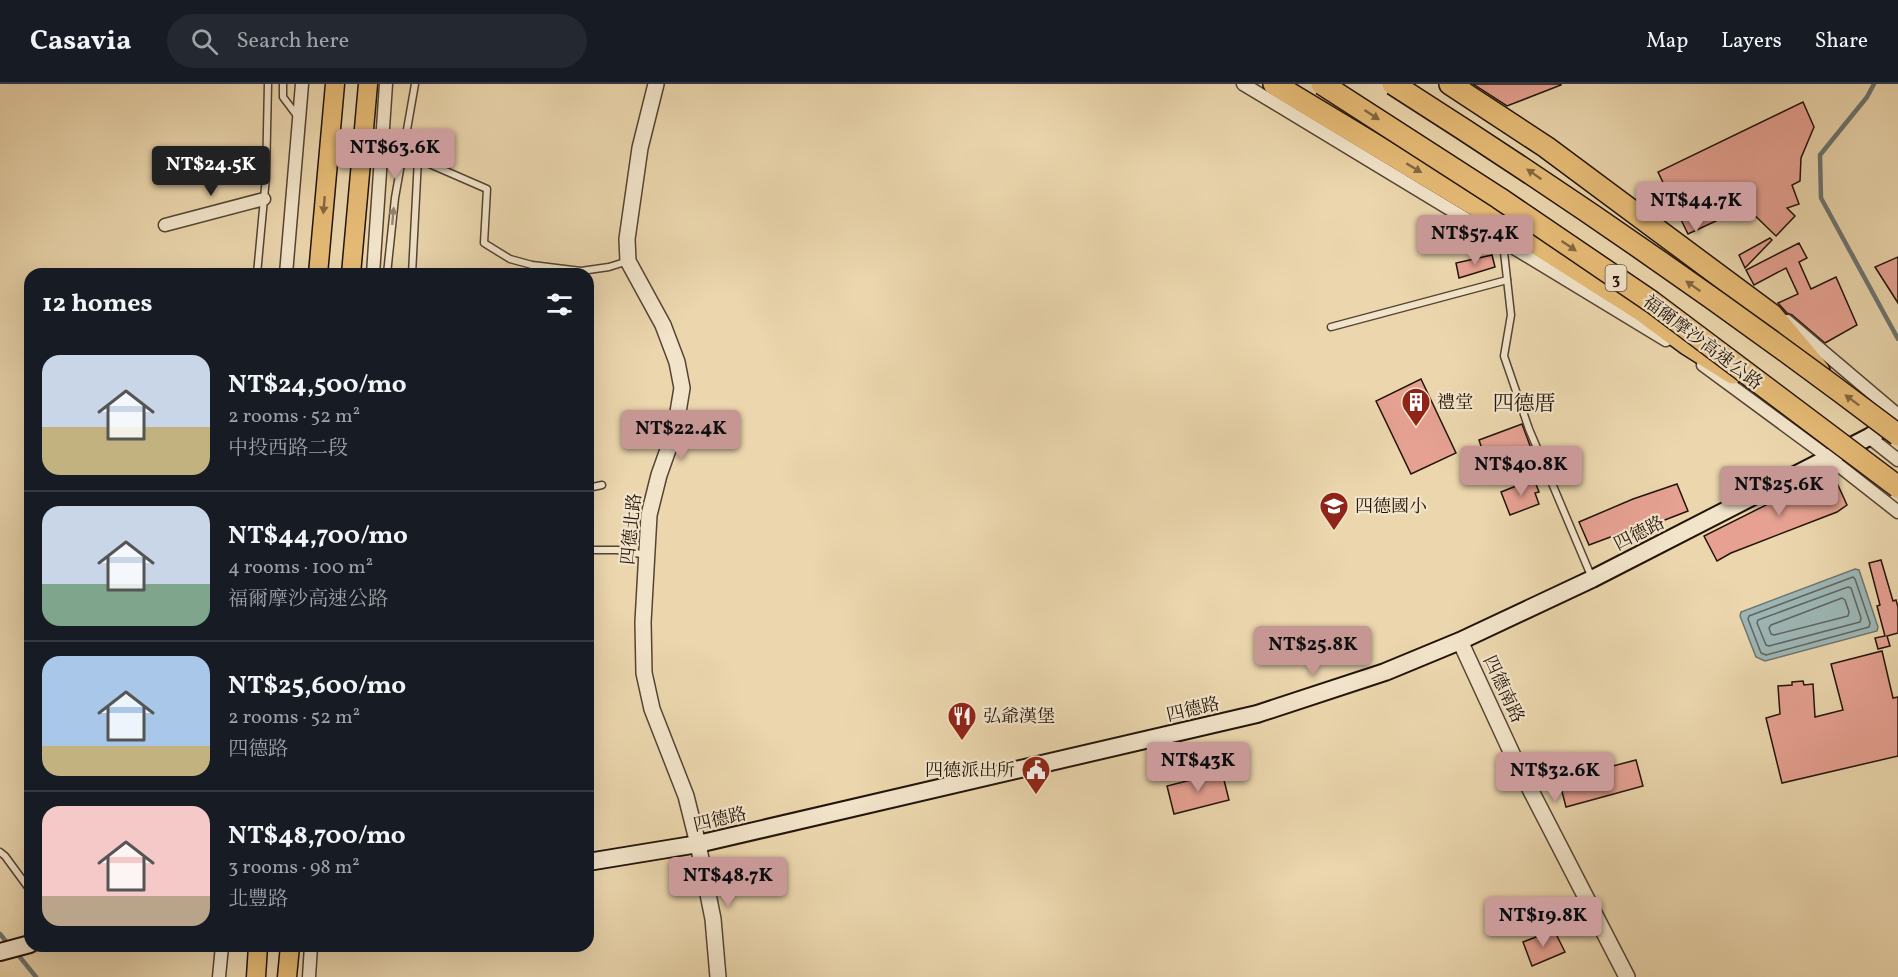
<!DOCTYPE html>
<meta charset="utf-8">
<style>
:root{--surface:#171b24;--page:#242831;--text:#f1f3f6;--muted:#9ea1a6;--line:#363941;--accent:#c59692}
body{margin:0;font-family:Vollkorn,"Noto Serif TC",serif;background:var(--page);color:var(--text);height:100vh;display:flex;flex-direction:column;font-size:22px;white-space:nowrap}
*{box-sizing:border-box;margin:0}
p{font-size:20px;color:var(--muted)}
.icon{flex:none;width:33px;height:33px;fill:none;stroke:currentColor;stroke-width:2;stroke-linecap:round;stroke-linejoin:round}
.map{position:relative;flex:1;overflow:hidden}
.side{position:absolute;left:24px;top:184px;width:570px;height:684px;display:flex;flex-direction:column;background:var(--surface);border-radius:18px;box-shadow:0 6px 24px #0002}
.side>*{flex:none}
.price{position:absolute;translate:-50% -51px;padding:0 14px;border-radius:6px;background:var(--accent);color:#111;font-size:20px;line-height:39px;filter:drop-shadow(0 2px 3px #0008)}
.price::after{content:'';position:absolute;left:50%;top:36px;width:18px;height:14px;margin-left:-9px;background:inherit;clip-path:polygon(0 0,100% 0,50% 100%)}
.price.active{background:#222;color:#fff}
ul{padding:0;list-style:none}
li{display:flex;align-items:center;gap:18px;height:150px;padding:0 18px}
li+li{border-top:2px solid var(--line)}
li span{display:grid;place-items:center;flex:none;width:168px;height:120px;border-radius:18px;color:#555}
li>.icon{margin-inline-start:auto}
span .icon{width:72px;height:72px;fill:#fffc;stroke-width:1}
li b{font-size:26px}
h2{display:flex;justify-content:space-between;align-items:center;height:72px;padding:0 18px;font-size:26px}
header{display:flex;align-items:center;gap:36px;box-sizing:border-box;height:84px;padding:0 30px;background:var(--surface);border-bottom:2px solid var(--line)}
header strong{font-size:28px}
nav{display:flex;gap:33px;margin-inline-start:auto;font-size:21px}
.search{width:420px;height:54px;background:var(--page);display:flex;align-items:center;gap:15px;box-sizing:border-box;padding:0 21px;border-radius:33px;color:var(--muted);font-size:22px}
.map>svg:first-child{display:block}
.water{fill:#9db6b5;stroke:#6c7571;stroke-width:1.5}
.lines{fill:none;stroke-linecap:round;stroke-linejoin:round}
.shore{stroke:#606560;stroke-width:1.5}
.stream{stroke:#6c7571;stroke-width:4.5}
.building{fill:#e6a192;stroke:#23140a;stroke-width:1.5}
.service-casing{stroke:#543;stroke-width:9}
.minor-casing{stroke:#543;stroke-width:15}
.tertiary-casing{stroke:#543;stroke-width:18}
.secondary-casing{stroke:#23140a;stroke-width:20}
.primary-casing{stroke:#23140a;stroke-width:21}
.motorway-casing{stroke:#23140a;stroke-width:24}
.service{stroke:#f2e4ca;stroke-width:6}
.minor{stroke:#f2e4ca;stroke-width:12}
.tertiary{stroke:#f2e4ca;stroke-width:15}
.secondary{stroke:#f2e4ca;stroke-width:16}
.primary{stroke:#e6bb76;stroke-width:18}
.motorway{stroke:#e6bb76;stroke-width:21}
.motorway-bridge-casing{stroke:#23140a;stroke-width:24;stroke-linecap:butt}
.motorway-bridge{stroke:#e6bb76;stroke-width:21}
.oneway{fill:#846840}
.oneway2{fill:#958674}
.labels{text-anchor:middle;stroke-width:4.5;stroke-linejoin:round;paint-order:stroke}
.shield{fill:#f2e4ca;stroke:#615244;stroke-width:1.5}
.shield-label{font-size:16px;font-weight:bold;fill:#23140a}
.street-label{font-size:18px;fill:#23140a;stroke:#f2e4ca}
.poi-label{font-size:18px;fill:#23140a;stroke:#f2e4ca;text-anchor:start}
.quarter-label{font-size:21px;fill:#23140a;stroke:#f2e4ca}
</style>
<header>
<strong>Casavia</strong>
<div class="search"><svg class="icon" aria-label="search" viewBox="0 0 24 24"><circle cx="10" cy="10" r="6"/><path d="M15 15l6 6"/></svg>Search here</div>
<nav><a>Map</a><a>Layers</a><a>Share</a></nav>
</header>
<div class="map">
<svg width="1898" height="893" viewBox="0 0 1898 893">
<rect width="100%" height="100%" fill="#ebd6ad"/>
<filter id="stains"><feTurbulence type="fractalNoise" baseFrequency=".00333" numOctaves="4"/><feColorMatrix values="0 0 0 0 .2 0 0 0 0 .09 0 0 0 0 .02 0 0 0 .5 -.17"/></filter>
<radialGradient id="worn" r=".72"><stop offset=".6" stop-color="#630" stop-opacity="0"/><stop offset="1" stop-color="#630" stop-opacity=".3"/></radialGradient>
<path class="water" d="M1855 485 1859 486 1878 543 1877 547 1765 577 1756 573 1740 532 1741 528Z"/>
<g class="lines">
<g class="shore">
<path d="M1853 493 1855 495 1870 539 1869 543 1766 571 1761 569 1748 535 1749 532Z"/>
<path d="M1848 503 1851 504 1861 534 1860 538 1769 562 1766 561 1757 539 1758 536Z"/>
<path d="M1842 514 1845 516 1849 528 1848 532 1774 551 1771 550 1769 544 1771 541Z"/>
</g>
<g class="stream">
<path d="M1874 0 1867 13 1820 71 1821 114 1898 255"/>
<path d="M0 850 9 861"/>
<path d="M15 867 36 893"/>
</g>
</g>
<g class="building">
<path d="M1473 0H1561V1L1507 22Z"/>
<path d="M1803 18 1814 43 1801 74 1800 97 1792 101 1799 120 1787 124 1795 132 1776 152 1746 123 1688 150 1658 88Z"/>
<path d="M1770 154 1772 156 1745 184 1739 171Z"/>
<path d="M1799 159 1807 174 1799 178 1811 205 1836 193 1857 241 1825 259 1792 231 1787 229 1778 219 1798 210 1786 184 1754 201 1746 186Z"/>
<path d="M1492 171 1495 183 1459 194 1456 179Z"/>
<path d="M1898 173V219L1875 183Z"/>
<path d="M1421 295 1456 369 1411 390 1376 317Z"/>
<path d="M1522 340 1532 367 1488 383 1479 356Z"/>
<path d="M1832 388 1847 421 1837 428 1731 469 1717 477 1704 452Z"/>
<path d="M1534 395 1539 408 1535 409 1539 420 1510 431 1501 408Z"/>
<path d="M1677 400 1688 427 1657 439 1656 436 1589 461 1579 438 1633 415Z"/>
<path d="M1881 476 1893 517 1896 516 1898 523V549L1887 552 1890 562 1878 565 1875 554 1885 552 1877 522 1880 521 1869 479Z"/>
<path d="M1882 567 1893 614 1898 613V672L1782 699 1766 634 1780 630 1778 602 1792 601V598L1803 597 1804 601 1813 600 1815 633 1843 626 1831 580Z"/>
<path d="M1636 676 1643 702 1566 723 1559 696Z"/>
<path d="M1222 688 1229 716 1174 730 1167 702Z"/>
<path d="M1554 846 1565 868 1532 882 1523 858Z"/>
</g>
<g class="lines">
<g class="service-casing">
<g id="service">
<path d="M283 0V13L298 33"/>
<path d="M403 63 418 75 487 105 484 159 510 175 532 181 581 187 609 183 628 177"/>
<path d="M1503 159 1511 231 1504 272 1529 345 1592 494"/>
<path d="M257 190 266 93 268 0"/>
<path d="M387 190 395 114 415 0"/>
<path d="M412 190 418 75"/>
<path d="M1331 243 1507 196"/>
<path d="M588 404 602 401"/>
<path d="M588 466H617L647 471"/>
<path d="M0 768 5 772 30 806"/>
</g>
</g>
<g class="minor-casing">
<g id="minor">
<path d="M1243 0 1666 256"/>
<path d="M165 141 264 115"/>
<path d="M286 190 302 0"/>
<path d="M373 190 386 0"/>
<path d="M1787 237 1898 331"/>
<path d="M1703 281 1828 373 1898 428"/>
<path d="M1869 353 1898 376"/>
<path d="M219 893 222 862"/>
<path d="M309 893 311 862"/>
</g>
</g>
<g class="tertiary-casing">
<g id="tertiary">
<path d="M656 0 640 64 627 155 628 177 663 241 677 278 682 304 675 346 659 391 649 431 643 538 644 589 652 625 686 712 698 760 713 835 718 893"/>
<path d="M1460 557 1514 674 1627 893"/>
</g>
</g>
<g class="secondary-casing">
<g id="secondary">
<path d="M588 778 698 760 1257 630 1385 588 1460 557 1592 495 1869 353 1898 335"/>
<path d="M0 868 30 860"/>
</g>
</g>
<g class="primary-casing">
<g id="primary">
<path d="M318 190 335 0"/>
<path d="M351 190 368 0"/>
<path d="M256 893 258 862"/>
<path d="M287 893 290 862"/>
</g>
</g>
<g class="motorway-casing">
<g id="motorway">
<path d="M1274 0 1490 130 1644 228 1687 260 1733 289"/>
<path d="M1450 0 1546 63 1772 231 1819 287"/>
</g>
</g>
<use href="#service" class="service"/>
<use href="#minor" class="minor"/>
<use href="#tertiary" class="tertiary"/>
<use href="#secondary" class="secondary"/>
<use href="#primary" class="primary"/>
<use href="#motorway" class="motorway"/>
<g class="motorway-bridge-casing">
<g id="motorway-bridge">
<path d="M1322 0 1499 114 1652 218 1898 403"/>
<path d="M1393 0C1566 110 1735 227 1898 351"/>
</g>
</g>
<use href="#motorway-bridge" class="motorway-bridge"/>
</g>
<defs><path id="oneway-solid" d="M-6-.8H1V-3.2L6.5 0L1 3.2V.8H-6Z" transform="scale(1.5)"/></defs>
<g class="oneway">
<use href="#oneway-solid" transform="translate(1372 31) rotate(33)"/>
<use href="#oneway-solid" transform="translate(1414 84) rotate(31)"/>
<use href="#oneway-solid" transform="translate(1534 90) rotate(-145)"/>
<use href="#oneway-solid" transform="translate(324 121) rotate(95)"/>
<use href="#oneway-solid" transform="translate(1569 162) rotate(34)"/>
<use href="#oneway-solid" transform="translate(1693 202) rotate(-145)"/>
<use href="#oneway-solid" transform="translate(1852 316) rotate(-143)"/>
</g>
<use class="oneway2" href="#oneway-solid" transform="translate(393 132) rotate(-85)"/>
<defs>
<g id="building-pin" transform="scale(1.5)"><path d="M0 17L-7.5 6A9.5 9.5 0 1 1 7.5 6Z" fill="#8f2418" stroke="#f2e4ca"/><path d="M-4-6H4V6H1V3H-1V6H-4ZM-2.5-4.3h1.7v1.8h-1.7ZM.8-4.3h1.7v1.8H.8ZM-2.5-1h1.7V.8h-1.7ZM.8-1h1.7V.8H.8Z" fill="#fff"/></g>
<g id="school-pin" transform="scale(1.5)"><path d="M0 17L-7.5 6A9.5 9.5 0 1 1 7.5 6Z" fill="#8f2418" stroke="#f2e4ca"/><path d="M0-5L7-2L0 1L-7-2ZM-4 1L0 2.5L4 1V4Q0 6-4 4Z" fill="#fff"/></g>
<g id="restaurant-pin" transform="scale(1.5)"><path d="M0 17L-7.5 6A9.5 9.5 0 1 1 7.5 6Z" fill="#8f2418" stroke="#f2e4ca"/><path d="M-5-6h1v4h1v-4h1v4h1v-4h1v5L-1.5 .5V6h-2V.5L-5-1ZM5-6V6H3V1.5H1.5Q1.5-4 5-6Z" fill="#fff"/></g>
<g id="civic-pin" transform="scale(1.5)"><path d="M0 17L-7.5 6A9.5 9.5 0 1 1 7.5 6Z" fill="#8f2418" stroke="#f2e4ca"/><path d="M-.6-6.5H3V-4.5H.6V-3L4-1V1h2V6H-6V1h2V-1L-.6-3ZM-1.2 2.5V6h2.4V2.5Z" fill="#fff"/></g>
</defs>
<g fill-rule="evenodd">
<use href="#building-pin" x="1416" y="318"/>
<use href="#school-pin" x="1334" y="422"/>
<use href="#restaurant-pin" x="962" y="632"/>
<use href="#civic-pin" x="1036" y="686"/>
</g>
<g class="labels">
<rect class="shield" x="1605.5" y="181" width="21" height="26" rx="4.5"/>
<g class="shield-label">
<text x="1616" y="200">3</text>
</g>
<g class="street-label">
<text transform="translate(1703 258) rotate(37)" y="6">福爾摩沙高速公路</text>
<text transform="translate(631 445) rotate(-84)" y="6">四德北路</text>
<text transform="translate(1639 449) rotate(-27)" y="6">四德路</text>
<text transform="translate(1504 605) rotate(65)" y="6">四德南路</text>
<text transform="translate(1193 625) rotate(-13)" y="6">四德路</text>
<text transform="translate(720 735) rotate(-13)" y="6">四德路</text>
</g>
<g class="poi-label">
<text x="1437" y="324">禮堂</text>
<text x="1355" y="428">四德國小</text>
<text x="983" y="638">弘爺漢堡</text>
<text x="1015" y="692" text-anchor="end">四德派出所</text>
</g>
<g class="quarter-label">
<text x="1524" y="326">四德厝</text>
</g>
</g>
<rect width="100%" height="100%" filter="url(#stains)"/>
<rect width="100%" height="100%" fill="url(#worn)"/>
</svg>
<b class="price" style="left:395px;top:96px">NT$63.6K</b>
<b class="price active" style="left:211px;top:113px">NT$24.5K</b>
<b class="price" style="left:1696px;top:149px">NT$44.7K</b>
<b class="price" style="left:1475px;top:182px">NT$57.4K</b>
<b class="price" style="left:681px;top:377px">NT$22.4K</b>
<b class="price" style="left:1521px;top:413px">NT$40.8K</b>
<b class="price" style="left:1779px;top:433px">NT$25.6K</b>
<b class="price" style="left:1313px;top:593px">NT$25.8K</b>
<b class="price" style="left:1198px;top:709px">NT$43K</b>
<b class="price" style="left:1555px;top:719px">NT$32.6K</b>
<b class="price" style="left:728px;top:824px">NT$48.7K</b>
<b class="price" style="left:1543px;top:864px">NT$19.8K</b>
<section class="side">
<h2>12 homes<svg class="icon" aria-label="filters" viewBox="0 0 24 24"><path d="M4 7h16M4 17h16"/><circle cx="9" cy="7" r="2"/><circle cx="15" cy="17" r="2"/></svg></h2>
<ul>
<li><span style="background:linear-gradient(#c9d6e8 60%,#c2b280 0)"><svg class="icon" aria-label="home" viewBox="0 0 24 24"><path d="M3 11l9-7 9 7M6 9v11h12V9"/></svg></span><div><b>NT$24,500/mo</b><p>2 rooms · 52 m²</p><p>中投西路二段</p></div></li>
<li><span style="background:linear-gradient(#c9d6e8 65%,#7fa58c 0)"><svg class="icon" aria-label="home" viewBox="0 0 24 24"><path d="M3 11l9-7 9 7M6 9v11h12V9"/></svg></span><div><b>NT$44,700/mo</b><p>4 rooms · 100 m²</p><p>福爾摩沙高速公路</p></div></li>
<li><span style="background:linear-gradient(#a9c7e8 75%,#c2b280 0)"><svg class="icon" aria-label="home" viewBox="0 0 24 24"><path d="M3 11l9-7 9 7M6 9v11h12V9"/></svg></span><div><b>NT$25,600/mo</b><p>2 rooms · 52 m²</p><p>四德路</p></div></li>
<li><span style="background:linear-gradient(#f6c9c9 75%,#b9a48a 0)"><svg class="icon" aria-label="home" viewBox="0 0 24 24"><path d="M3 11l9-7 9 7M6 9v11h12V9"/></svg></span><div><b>NT$48,700/mo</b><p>3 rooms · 98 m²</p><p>北豐路</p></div></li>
</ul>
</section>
</div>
